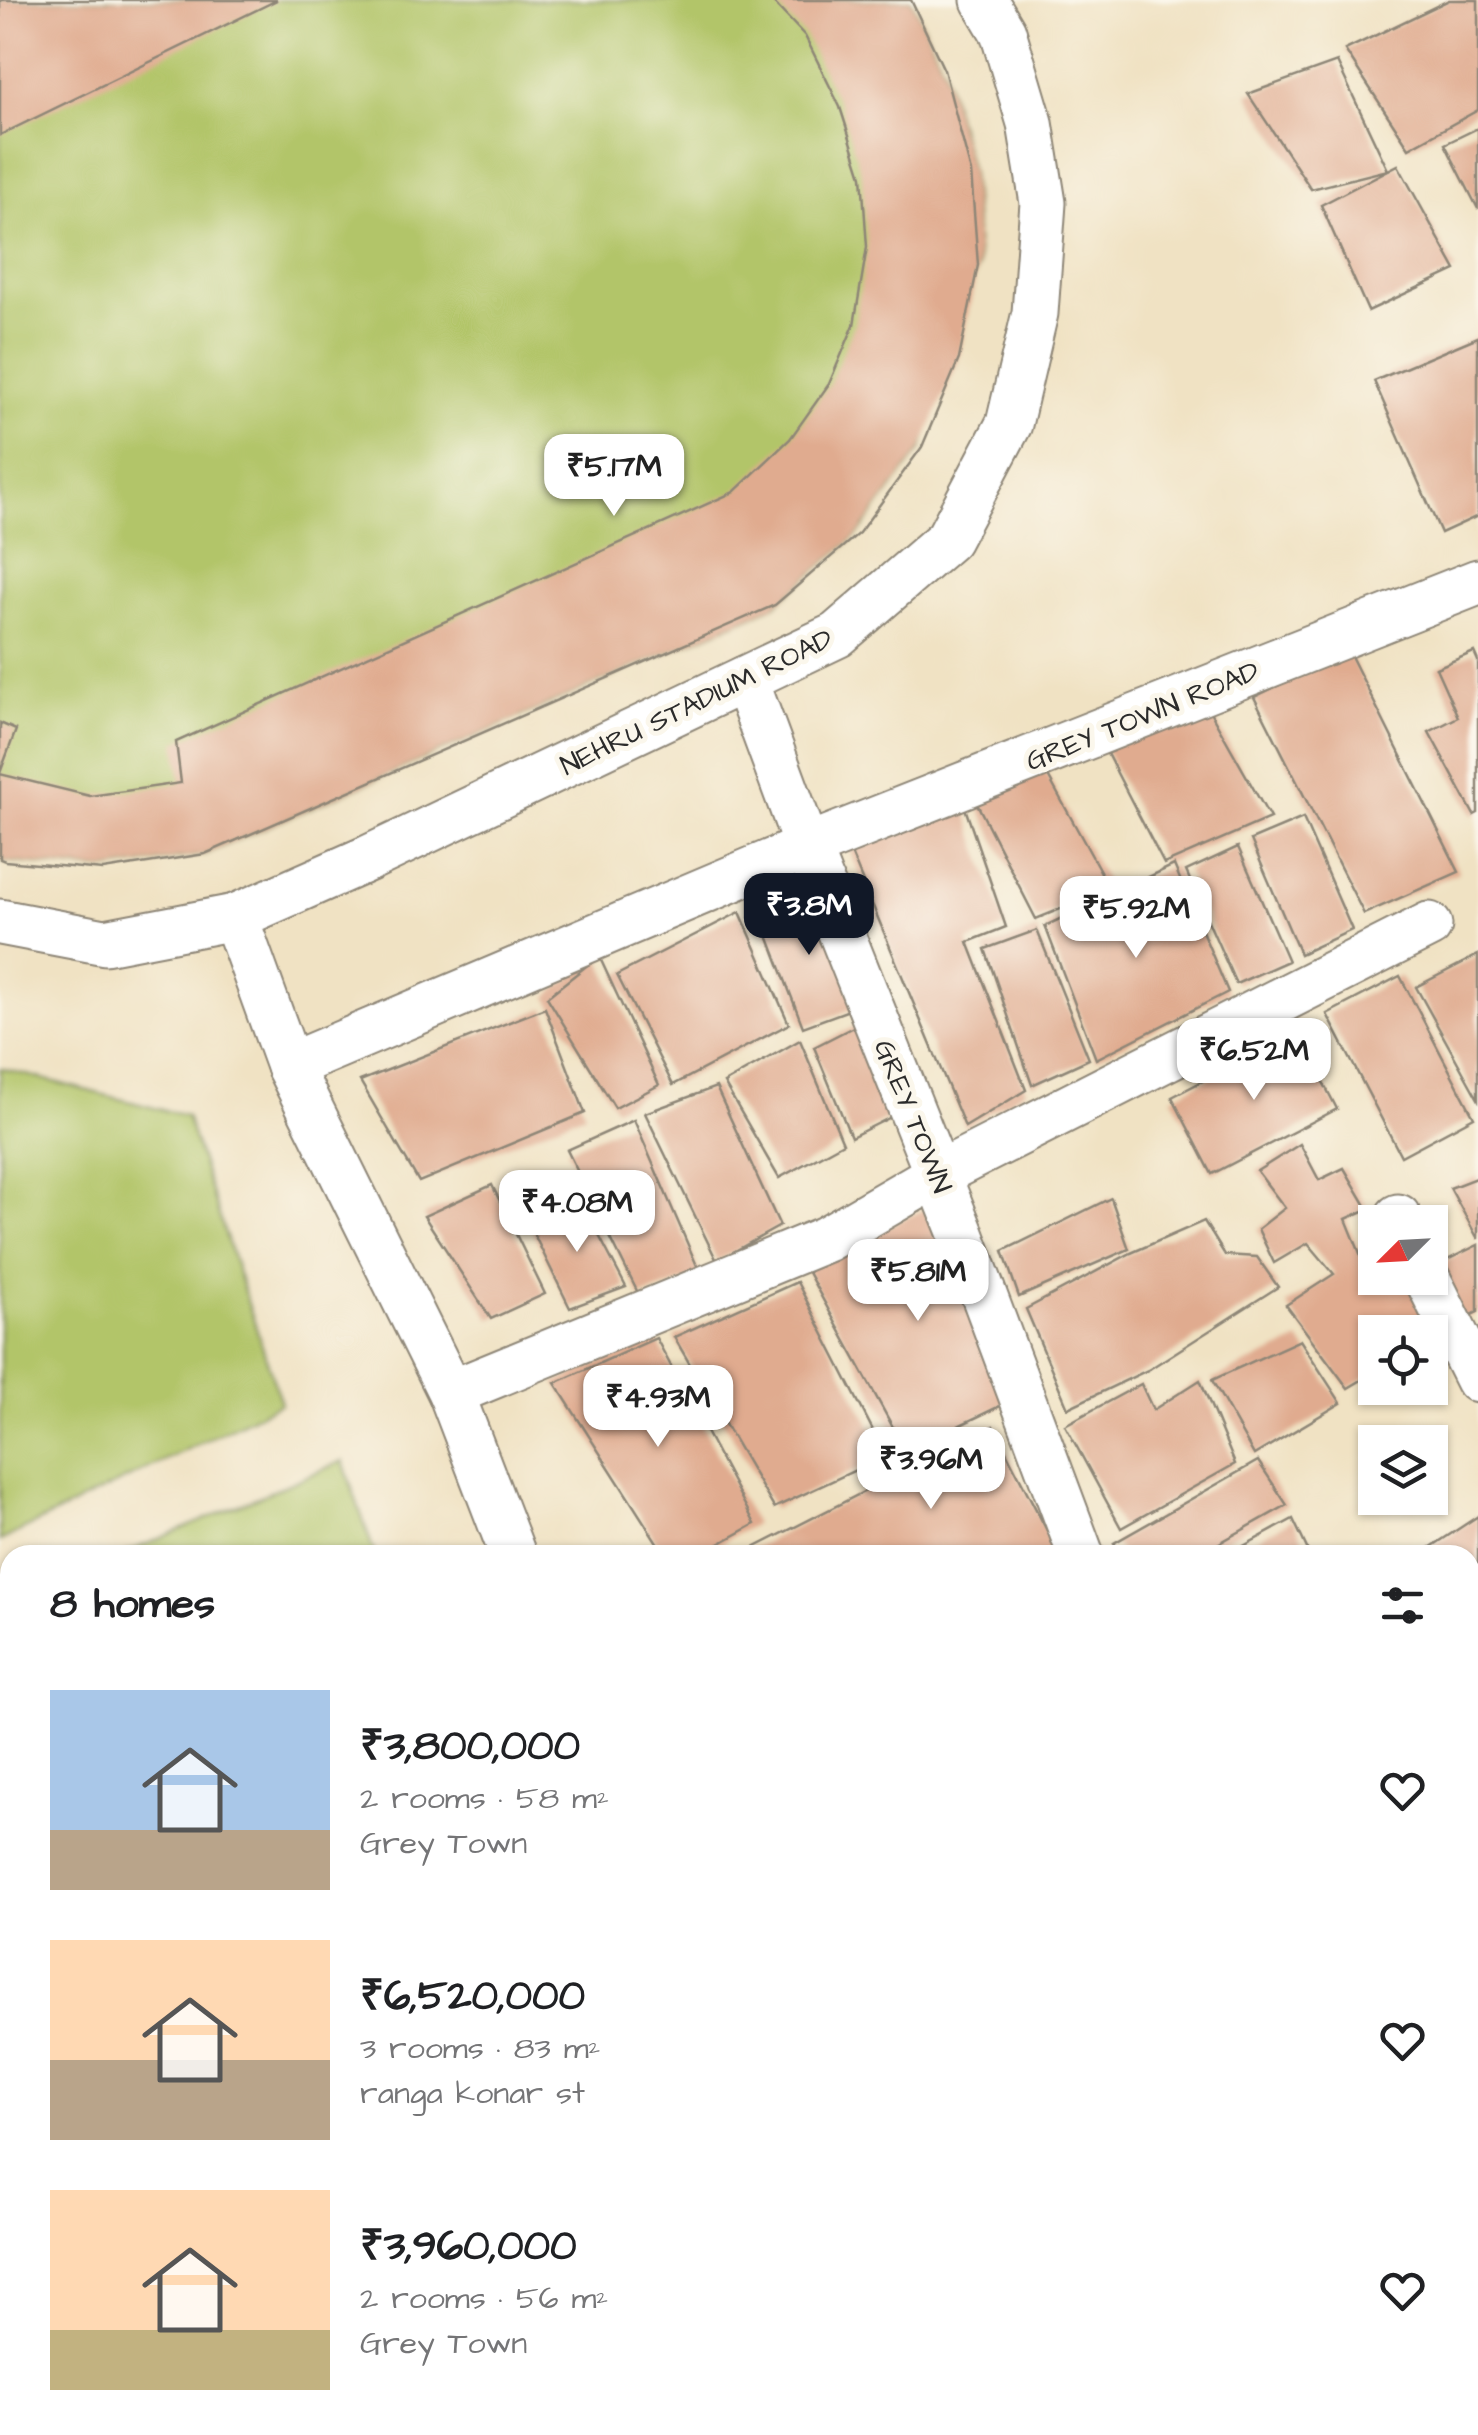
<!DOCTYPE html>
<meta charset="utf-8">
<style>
:root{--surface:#fff;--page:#f2f2f2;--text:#202124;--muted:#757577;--accent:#111827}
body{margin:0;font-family:"Architects Daughter",sans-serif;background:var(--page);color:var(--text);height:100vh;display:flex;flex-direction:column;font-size:38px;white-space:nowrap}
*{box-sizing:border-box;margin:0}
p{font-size:32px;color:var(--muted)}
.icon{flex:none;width:55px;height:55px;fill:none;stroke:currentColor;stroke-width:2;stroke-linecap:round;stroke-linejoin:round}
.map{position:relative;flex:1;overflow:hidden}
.side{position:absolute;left:0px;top:1545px;width:1480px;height:890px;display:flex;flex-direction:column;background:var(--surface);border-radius:30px 30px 0 0;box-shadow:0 2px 8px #0004}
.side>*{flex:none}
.needle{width:65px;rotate:246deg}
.tools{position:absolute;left:1358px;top:1205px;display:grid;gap:20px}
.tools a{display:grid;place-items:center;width:90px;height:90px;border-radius:0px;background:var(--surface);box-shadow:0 2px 8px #0004;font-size:50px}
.price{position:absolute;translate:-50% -85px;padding:0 22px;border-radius:20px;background:#fff;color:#222;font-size:32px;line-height:65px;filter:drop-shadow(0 2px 5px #0008)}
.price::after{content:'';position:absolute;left:50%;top:60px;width:30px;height:22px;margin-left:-15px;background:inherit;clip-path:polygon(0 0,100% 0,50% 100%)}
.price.current{background:var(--accent);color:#fff}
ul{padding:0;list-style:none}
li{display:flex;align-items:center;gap:30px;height:250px;padding:0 50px}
li span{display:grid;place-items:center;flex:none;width:280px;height:200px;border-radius:0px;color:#555}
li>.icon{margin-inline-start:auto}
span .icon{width:120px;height:120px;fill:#fffc;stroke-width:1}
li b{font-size:42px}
h2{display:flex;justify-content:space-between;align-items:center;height:120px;padding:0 50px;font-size:42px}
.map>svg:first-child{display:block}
.green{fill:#b2c569;stroke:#6e784a;stroke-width:2.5}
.building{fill:#e0ab8f}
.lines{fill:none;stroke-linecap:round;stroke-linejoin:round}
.lane-casing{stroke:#8e8677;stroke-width:26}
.street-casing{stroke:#8e8677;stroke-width:49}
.secondary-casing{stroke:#8e8677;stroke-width:59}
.highway-casing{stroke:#8e8677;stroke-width:59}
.lane{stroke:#fff;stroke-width:22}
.street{stroke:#fff;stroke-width:45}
.secondary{stroke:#fff;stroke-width:55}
.highway{stroke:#fff;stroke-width:55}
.labels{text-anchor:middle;stroke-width:10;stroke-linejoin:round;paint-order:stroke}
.street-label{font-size:28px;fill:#2b2b2b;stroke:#fbf7ec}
</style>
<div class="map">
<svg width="1478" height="2435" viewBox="0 0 1478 2435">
<rect width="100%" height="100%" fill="#fbf7ec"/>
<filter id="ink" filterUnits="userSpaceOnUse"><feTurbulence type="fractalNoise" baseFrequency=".01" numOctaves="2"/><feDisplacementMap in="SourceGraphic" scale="20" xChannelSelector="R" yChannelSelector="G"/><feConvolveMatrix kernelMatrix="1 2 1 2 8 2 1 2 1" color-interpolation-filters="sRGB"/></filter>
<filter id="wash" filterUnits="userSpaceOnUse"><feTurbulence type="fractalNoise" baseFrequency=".0048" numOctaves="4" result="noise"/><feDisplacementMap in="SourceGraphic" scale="40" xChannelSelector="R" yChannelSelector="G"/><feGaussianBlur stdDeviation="2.25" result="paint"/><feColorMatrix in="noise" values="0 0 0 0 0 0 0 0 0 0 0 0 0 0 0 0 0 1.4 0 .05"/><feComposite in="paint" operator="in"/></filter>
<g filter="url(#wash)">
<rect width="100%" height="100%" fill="#f0e2c3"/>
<g class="green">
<path d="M2 0H911L944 70 971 172 978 265 922 447 859 533 775 605 205 854 103 870 5 861 0 859V1Z"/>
<path d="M0 1068 186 1116 281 1403 0 1541Z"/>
<path d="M343 1461 375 1555H121Z"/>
<path d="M10 1715V1804L0 1782V1719Z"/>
</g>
<g id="blocks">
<g class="building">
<path d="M2 0H277L0 135V1Z"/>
<path d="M771 0H911L944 70 971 172 978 265 959 359 922 447 859 533 775 605 205 854 103 870 5 861 0 859V774L90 796 181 783 176 742 734 492 790 439 829 384 854 325 867 247 862 176 840 107 805 36Z"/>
<path d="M1449 0H1478V110L1409 148 1345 50Z"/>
<path d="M1337 62 1388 170 1311 189 1248 94Z"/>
<path d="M1478 128V209L1445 144Z"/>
<path d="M1398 165 1456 270 1368 311 1321 205Z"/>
<path d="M1478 337V516L1441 533 1374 381Z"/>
<path d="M1349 652 1459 872 1364 914 1254 697Z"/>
<path d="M1474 652 1478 661V813L1474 815 1429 732 1458 717 1436 668Z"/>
<path d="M1199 692 1270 818 1164 864 1101 742Z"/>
<path d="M0 723 16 730 0 773Z"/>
<path d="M1037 756 1110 889 1036 919 972 794Z"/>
<path d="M964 805 1006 927 968 942 1026 1090 965 1127 850 851Z"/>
<path d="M1303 818 1352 930 1300 954 1251 840Z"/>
<path d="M1238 847 1288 961 1236 984 1186 871Z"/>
<path d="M1174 865 1228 992 1096 1059 1045 926Z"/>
<path d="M813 886 860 1006 803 1027 759 912Z"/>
<path d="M740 912 789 1024 673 1085 617 975Z"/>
<path d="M1037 930 1089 1059 1032 1085 985 949Z"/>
<path d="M1478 955V1099L1416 987Z"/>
<path d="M599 956 659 1085 615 1108 547 997Z"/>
<path d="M1400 976 1474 1117 1401 1156 1327 1014Z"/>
<path d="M545 1008 585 1113 419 1182 360 1081Z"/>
<path d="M865 1021 901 1112 851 1137 814 1047Z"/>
<path d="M1297 1032 1337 1109 1212 1174 1172 1097Z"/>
<path d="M800 1040 843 1143 779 1178 724 1083Z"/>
<path d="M716 1087 780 1226 717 1261 645 1113Z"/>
<path d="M634 1120 701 1275 640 1297 567 1150Z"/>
<path d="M1300 1144 1319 1180 1344 1168 1368 1209 1346 1219 1361 1256 1375 1247V1278H1414L1442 1332 1430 1339V1332H1375V1372L1348 1388 1286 1305 1334 1274 1308 1243 1274 1263 1258 1229 1285 1208 1257 1171Z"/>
<path d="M1478 1177V1239L1450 1188Z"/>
<path d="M492 1185 545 1294 491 1319 424 1216Z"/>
<path d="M1111 1198 1129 1249 1019 1297 1003 1251Z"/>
<path d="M947 1199 1021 1396 906 1451 804 1265Z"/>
<path d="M582 1203 626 1287 570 1308 528 1222Z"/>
<path d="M1204 1221 1225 1255 1257 1257 1278 1287 1148 1370 1068 1408 1026 1309 1131 1253Z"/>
<path d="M1478 1245V1312L1463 1319 1433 1267Z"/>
<path d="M797 1282 886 1456 774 1508 674 1337Z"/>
<path d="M656 1338 755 1524 699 1555H665L555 1383Z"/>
<path d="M1300 1340 1341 1403 1254 1455 1212 1380Z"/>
<path d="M1200 1380 1235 1464 1121 1528 1065 1425 1141 1384 1153 1410Z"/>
<path d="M993 1426 1059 1554 740 1555Z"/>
<path d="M1258 1461 1287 1505 1198 1555H1123L1114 1543Z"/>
<path d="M1478 1516V1616L1470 1619V1555H1419Z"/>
<path d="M1293 1519 1310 1555H1227Z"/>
<path d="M1478 1646V1701L1470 1703V1649Z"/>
<path d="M10 2317V2425H187L190 2435H0V2318Z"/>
<path d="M288 2425H423L427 2435H292Z"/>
<path d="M490 2425H816L819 2435H494Z"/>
<path d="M882 2425H1138V2426L1107 2435H886Z"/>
</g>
</g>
</g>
<g filter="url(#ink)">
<use href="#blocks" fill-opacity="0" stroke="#8e8677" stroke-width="2.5"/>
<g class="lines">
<g class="lane-casing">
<path id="lane" d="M1470 2381 1478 2406"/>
</g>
<g class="street-casing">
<g id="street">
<path d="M745 679 807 847 960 1231 1081 1555"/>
<path d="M235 917 289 1066 451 1393 513 1555"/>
<path d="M0 922 105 942 235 917 369 858 837 635 948 539 1009 424 1035 313 1043 203 1030 123 1003 32 984 0"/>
<path d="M289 1066 807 847 1478 582"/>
<path d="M1398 1217 1401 1222"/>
<path d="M1427 1278 1478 1380"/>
<path d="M451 1393 826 1239 938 1174 1429 925"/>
<path d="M190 2425 194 2435"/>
<path d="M458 2425 462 2435"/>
<path d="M853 2425 858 2435"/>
<path d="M1213 2425 1217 2435"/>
</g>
</g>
<g class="secondary-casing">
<path id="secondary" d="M0 1809 10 1831"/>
</g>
<g class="highway-casing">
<g id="highway">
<path d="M1470 1771 1478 1769"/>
<path d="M1470 1821 1478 1818"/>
<path d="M0 2021 10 2013"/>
<path d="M0 2181 10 2187"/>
</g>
</g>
<use href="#lane" class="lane"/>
<use href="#street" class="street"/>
<use href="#secondary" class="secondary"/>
<use href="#highway" class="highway"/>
</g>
</g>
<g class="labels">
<g class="street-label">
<text transform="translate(696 701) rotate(-26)" y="10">NEHRU STADIUM ROAD</text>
<text transform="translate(1142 715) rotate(-22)" y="10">GREY TOWN ROAD</text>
<text transform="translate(914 1116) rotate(68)" y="10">GREY TOWN</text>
</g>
</g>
</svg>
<div class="tools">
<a><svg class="needle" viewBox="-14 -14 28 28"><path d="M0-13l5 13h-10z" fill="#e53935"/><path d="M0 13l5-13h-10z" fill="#757577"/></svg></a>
<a><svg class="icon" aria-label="locate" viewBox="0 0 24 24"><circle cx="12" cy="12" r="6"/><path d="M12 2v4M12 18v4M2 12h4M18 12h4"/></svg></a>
<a><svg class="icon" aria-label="layers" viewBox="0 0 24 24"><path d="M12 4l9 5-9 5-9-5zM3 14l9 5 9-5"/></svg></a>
</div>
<b class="price" style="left:614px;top:519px">₹5.17M</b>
<b class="price current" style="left:809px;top:958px">₹3.8M</b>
<b class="price" style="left:1136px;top:961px">₹5.92M</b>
<b class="price" style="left:1254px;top:1103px">₹6.52M</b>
<b class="price" style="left:577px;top:1255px">₹4.08M</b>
<b class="price" style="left:918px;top:1324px">₹5.81M</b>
<b class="price" style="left:658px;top:1450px">₹4.93M</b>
<b class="price" style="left:931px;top:1512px">₹3.96M</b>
<section class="side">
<h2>8 homes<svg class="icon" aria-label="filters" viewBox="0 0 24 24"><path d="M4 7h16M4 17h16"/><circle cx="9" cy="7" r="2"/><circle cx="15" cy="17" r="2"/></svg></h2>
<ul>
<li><span style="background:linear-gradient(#a9c7e8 70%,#b9a48a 0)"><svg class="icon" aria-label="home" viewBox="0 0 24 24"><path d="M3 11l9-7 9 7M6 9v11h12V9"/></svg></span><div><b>₹3,800,000</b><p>2 rooms · 58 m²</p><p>Grey Town</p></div><svg class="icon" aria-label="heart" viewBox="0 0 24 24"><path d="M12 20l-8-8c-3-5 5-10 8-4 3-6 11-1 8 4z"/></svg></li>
<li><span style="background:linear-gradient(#ffd9b3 60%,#b9a48a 0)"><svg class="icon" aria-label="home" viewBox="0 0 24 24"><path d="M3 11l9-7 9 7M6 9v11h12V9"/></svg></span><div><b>₹6,520,000</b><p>3 rooms · 83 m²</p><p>ranga konar st</p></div><svg class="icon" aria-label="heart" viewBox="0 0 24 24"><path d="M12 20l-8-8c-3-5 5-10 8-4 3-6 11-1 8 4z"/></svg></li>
<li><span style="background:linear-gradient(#ffd9b3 70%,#c2b280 0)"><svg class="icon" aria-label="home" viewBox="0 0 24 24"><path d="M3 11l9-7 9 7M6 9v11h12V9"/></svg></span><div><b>₹3,960,000</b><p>2 rooms · 56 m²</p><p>Grey Town</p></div><svg class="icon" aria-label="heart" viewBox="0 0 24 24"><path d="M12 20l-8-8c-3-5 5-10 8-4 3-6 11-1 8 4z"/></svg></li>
</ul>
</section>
</div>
